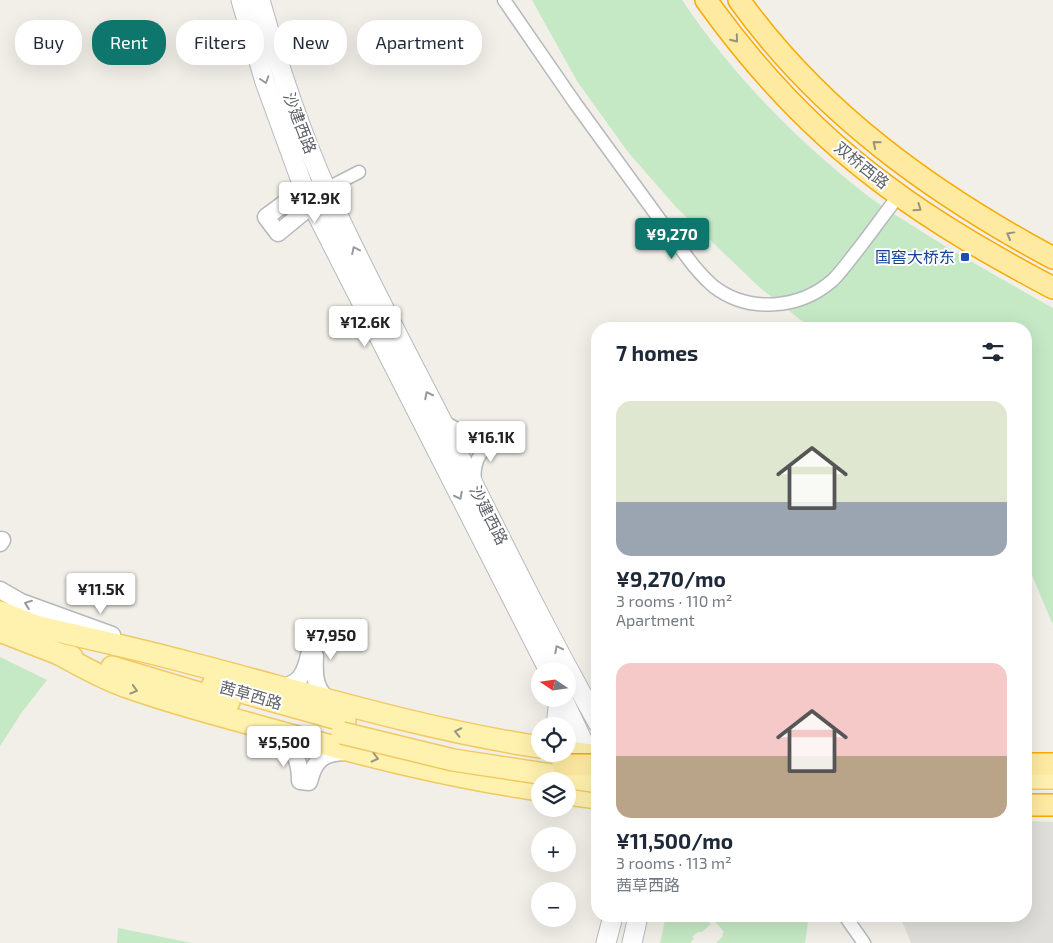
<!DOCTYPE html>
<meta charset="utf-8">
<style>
:root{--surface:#fff;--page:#f6f6f7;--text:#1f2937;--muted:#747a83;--accent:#0f766e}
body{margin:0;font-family:"Exo 2","Noto Sans SC",sans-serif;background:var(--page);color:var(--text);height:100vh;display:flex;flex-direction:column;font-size:19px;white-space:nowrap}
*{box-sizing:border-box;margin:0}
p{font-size:16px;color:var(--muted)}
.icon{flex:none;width:28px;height:28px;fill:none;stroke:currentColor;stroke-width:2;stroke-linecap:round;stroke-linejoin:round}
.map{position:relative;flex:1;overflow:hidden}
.panel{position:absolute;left:591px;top:322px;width:441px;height:600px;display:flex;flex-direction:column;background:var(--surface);border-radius:20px;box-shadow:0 5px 20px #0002}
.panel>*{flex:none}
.hud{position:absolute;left:15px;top:20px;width:475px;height:45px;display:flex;gap:10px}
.needle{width:32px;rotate:283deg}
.fabs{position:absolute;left:531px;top:662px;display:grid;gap:10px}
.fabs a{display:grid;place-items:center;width:45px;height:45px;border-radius:50%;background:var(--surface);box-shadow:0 5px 20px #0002;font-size:25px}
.price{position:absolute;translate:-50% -42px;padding:0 11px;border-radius:5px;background:#fff;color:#222;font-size:16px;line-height:32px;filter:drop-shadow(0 1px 2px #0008)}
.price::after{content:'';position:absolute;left:50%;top:30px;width:15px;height:11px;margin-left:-8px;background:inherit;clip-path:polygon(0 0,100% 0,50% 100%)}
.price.on{background:var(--accent);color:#fff}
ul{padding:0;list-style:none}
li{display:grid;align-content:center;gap:10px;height:265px;padding:0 25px}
li span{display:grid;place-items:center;height:155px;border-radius:15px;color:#555}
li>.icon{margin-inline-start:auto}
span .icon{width:90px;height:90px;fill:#fffc;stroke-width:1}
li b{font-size:21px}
h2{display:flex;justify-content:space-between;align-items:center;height:60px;padding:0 25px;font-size:21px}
.chip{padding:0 18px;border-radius:20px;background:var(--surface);box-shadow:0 5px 20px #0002;font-size:18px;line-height:45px}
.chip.on{background:var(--accent);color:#fff}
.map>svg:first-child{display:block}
.industrial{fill:#e0deda}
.green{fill:#c5e8c5}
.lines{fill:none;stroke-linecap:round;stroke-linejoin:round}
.minor-casing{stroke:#b5b8bc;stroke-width:15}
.tertiary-casing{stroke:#b5b8bc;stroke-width:19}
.secondary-casing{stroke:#b6babf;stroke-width:21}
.primary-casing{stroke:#f2c960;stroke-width:24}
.trunk-casing{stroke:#f9ab00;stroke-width:24}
.minor{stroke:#fff;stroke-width:12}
.tertiary{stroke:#fff;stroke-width:16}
.secondary{stroke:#fff;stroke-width:19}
.primary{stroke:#fff2af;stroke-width:21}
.trunk{stroke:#feeaa1;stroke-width:21}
.primary-bridge-casing{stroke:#f2c960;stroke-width:24;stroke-linecap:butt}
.trunk-bridge-casing{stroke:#f9ab00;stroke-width:24;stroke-linecap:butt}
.primary-bridge{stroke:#fff2af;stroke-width:21}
.trunk-bridge{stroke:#feeaa1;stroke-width:21}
.oneway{stroke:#97927c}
.oneway2{stroke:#979a9d}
.oneway3{stroke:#979581}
.transit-dot{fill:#1a4fb4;stroke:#fff;stroke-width:2}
.labels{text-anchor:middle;stroke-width:4;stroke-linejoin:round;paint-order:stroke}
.street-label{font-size:16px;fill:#5f6368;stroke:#fff}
.transit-label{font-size:16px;fill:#164399;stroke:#fff;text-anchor:end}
</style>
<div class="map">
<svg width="1053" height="943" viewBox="0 0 1053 943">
<rect width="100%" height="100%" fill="#f1efe8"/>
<path class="industrial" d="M1026 821 1053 822V943H911L900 916H1026Z"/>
<g class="green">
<path d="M532 0H682C733 76 799 143 872 199 884 208 897 216 910 224 956 254 1005 281 1053 308V625L1026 561V329H812L758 286 676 207 628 152 577 81Z"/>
<path d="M0 657 47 680 22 712 0 746Z"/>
<path d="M666 916H809L805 943H716L723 936 722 934 724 932 713 919 709 922 711 924 702 932H698L692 937 694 939 690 943H660Z"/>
<path d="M118 928 192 943H117Z"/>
</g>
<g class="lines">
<g class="minor-casing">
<g id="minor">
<path d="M504 0 575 103 687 257C695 268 703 277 713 286 749 314 800 309 833 280 843 270 851 258 860 247 873 230 886 212 899 195"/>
<path d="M326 189 359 172"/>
<path d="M443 420C461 435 479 435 502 434"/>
<path d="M475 483C472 457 483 449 502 434"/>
<path d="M845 916 864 943"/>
</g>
</g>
<g class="tertiary-casing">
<g id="tertiary">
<path d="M304 189H326L312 205 278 233 266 217Z"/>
<path d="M0 543 2 540"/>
<path d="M0 590 21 602 112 635"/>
<path d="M278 687C299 686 305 674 309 655L315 656C314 674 314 692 332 702"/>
<path d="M270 732C291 745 300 755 300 781L309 782C314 760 323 752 347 752"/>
</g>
</g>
<g class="secondary-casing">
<g id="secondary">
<path d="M241 0 265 82 304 189 549 671"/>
<path d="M260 0C278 64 299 128 326 189 361 267 402 343 441 419 492 521 542 624 598 723"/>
<path d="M563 699 594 765"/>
<path d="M556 726 559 699"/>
<path d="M606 943 613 916"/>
<path d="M632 943 638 916"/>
</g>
</g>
<g class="primary-casing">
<g id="primary">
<path d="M0 612 48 631"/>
<path d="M35 626C87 638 139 649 190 663 306 693 421 729 540 747"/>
<path d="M0 631 59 654 72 657"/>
<path d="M59 654C81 666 103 679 127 687 174 704 222 716 269 729 359 754 448 777 540 790"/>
<path d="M112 667 229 702"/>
<path d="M213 684 345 721"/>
<path d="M568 752 590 755 598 758"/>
<path d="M1026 778H1053"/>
<path d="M568 794 598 798"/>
</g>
</g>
<g class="trunk-casing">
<g id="trunk">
<path d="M706 0C756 70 816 134 885 185 938 225 995 257 1053 288"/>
<path d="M739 0C820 113 932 193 1053 258"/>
<path d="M1026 764H1053"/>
<path d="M1026 805H1053"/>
</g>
</g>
<use href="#minor" class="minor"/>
<use href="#tertiary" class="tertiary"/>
<use href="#secondary" class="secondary"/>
<use href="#primary" class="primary"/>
<use href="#trunk" class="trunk"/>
<g class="primary-bridge-casing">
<path id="primary-bridge" d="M342 733 453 760 598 782"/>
</g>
<g class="trunk-bridge-casing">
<path id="trunk-bridge" d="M563 765H598"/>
</g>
<use href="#primary-bridge" class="primary-bridge"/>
<use href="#trunk-bridge" class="trunk-bridge"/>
</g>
<defs><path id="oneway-chevron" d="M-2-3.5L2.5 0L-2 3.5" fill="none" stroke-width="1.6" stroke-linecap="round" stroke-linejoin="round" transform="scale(1.25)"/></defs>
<g class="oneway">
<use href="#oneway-chevron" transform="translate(735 39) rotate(51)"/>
<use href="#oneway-chevron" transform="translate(876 144) rotate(-141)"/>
<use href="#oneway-chevron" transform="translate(918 208) rotate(35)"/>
<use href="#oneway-chevron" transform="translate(1010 235) rotate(-151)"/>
</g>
<g class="oneway2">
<use href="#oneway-chevron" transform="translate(265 80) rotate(72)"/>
<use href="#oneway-chevron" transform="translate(355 250) rotate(-116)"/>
<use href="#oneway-chevron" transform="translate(428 395) rotate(-117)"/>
<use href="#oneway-chevron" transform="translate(459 496) rotate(63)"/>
<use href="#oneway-chevron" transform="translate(28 604) rotate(-159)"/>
<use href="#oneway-chevron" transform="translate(558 649) rotate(-117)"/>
</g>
<g class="oneway3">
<use href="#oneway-chevron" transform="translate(134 690) rotate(17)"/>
<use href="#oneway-chevron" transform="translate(458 732) rotate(-168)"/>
<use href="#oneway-chevron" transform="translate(375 758) rotate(14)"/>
</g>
<rect class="transit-dot" x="960" y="252" width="10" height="10" rx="2.5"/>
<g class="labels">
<g class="street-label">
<text transform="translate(300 123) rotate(69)" y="6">沙建西路</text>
<text transform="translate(862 165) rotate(39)" y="6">双桥西路</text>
<text transform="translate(489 515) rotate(63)" y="6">沙建西路</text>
<text transform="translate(251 695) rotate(16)" y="6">茜草西路</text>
</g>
<g class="transit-label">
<text x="955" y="263">国窖大桥东</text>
</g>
</g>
</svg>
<div class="fabs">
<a><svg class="needle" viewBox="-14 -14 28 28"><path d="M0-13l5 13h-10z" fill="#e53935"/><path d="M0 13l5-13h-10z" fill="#747a83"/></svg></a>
<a><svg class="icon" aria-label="locate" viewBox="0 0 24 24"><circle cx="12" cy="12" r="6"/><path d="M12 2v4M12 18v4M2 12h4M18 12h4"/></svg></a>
<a><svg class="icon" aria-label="layers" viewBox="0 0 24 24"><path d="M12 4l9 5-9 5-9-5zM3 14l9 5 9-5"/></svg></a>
<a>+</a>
<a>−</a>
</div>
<b class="price" style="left:315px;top:224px">¥12.9K</b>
<b class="price on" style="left:672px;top:260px">¥9,270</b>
<b class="price" style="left:365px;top:348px">¥12.6K</b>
<b class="price" style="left:491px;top:463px">¥16.1K</b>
<b class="price" style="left:101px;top:615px">¥11.5K</b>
<b class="price" style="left:331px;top:661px">¥7,950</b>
<b class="price" style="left:284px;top:768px">¥5,500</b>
<div class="hud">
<a class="chip">Buy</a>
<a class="chip on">Rent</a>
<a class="chip">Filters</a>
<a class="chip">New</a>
<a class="chip">Apartment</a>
</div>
<section class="panel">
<h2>7 homes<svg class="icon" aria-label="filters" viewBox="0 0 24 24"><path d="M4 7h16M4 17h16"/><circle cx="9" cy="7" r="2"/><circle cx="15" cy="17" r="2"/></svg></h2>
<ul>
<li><span style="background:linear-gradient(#dfe7d0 65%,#9aa5b1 0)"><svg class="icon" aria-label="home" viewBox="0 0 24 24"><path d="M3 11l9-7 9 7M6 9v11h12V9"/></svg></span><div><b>¥9,270/mo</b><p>3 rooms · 110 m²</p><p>Apartment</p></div></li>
<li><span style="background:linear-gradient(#f6c9c9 60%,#b9a48a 0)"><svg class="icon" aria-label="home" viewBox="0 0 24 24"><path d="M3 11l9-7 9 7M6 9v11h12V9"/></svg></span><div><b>¥11,500/mo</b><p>3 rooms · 113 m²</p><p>茜草西路</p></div></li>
</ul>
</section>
</div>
